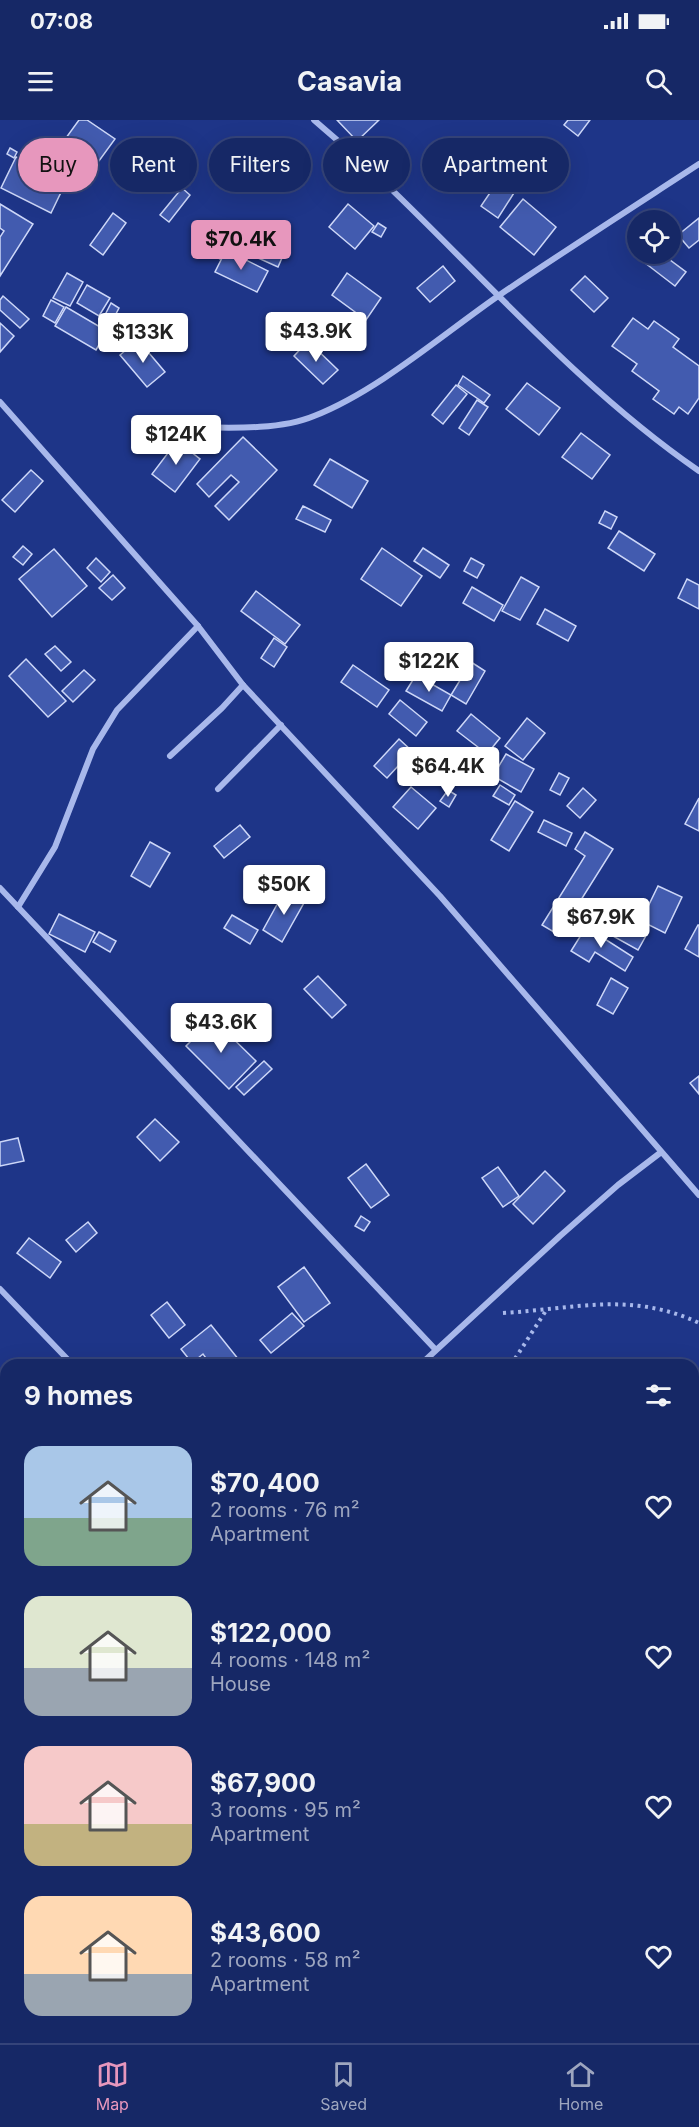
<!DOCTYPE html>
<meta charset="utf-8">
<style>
:root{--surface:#162866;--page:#1f306c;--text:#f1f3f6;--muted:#9ea6bf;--line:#35447a;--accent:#e797bd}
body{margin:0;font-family:Inter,sans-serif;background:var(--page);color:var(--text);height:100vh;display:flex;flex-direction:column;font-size:22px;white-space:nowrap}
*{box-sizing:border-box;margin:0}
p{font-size:20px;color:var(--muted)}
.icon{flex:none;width:33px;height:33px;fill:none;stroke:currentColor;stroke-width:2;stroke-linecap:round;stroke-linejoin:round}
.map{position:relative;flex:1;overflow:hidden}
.panel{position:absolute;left:0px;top:1239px;width:699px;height:684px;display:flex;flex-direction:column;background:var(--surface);border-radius:18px 18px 0 0;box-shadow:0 6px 24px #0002,0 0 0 2px var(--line)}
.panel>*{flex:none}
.banner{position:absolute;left:18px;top:18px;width:663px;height:54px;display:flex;gap:12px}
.controls{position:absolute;left:627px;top:90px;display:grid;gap:12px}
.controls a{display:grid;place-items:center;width:54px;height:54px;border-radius:50%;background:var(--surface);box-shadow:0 6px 24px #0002,0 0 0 2px var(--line);font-size:30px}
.price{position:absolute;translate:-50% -51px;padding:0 14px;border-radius:6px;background:#fff;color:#222;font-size:20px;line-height:39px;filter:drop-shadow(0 2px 3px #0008)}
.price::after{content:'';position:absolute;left:50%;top:36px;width:18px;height:14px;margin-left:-9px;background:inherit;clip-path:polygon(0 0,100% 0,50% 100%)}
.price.on{background:var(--accent);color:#111}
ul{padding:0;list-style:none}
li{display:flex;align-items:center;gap:18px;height:150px;padding:0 24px}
li span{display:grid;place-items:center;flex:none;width:168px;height:120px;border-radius:18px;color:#555}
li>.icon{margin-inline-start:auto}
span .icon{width:72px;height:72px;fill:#fffc;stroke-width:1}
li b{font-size:26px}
h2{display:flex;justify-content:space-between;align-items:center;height:72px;padding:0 24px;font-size:26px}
.tag{padding:0 21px;border-radius:27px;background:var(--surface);box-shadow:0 6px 24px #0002,0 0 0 2px var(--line);font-size:21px;line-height:54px}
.tag.on{background:var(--accent);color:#111}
.status{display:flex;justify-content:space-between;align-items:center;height:42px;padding:0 30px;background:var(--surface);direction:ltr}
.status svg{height:16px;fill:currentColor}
header{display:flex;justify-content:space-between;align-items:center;height:78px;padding:0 24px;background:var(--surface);font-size:27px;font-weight:700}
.tabs{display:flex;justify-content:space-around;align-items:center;height:84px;border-top:2px solid var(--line);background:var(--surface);font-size:16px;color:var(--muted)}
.tabs a{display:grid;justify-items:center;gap:3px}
.tabs .on{color:var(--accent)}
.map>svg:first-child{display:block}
.building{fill:#425baf;stroke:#cdd7f8;stroke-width:1.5}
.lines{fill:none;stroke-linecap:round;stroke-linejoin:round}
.path{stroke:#a8b8eb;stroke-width:4;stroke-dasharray:3 4.5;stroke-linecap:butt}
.street{stroke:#a8b8eb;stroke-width:6}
</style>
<div class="status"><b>07:08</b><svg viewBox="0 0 49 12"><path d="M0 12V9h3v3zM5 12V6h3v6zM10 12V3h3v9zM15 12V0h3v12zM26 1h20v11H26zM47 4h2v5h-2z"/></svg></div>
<header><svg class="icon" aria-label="menu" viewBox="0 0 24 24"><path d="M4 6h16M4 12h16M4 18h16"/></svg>Casavia<svg class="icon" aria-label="search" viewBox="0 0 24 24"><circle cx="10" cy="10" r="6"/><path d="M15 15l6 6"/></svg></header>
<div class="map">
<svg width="699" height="1923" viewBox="0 0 699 1923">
<rect width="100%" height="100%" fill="#1e3588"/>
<g class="building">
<path d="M79 0H87L115 19 96 45 63 22Z"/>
<path d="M337 0H379L357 21Z"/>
<path d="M568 0H590L578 16 564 5Z"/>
<path d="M553 25 563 31 550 51 540 45Z"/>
<path d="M10 28 17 32 14 38 7 34Z"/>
<path d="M16 37 66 62 51 93 1 68Z"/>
<path d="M502 55 519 65 498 98 481 86Z"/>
<path d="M182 68 190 75 169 102 160 95Z"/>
<path d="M523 79 556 107 534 135 500 107Z"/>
<path d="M0 84 33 104 0 156V117L4 111 0 108Z"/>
<path d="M348 84 374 106 355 129 329 107Z"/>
<path d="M113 93 126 103 103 135 90 125Z"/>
<path d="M699 98V120L689 128 678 115Z"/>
<path d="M378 103 386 108 381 117 372 112Z"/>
<path d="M217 117 229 123 220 139 208 132Z"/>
<path d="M254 117 285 131 278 147 247 133Z"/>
<path d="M226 130 268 151 257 172 215 152Z"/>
<path d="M653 134H662L686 152 675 166 645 143Z"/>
<path d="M443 146 455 161 430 182 417 168Z"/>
<path d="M67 153 83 162 70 186 53 178Z"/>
<path d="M347 153 381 178 366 200 332 175Z"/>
<path d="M585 156 608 178 594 192 571 170Z"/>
<path d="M87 165 110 178 99 196 77 183Z"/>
<path d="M3 176 29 199 20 208 0 190V180Z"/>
<path d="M51 180 64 187 55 203 43 196Z"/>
<path d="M111 183 119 188 108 209 100 205Z"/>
<path d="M66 187 107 211 96 230 55 206Z"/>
<path d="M349 196 361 203 352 219 341 213Z"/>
<path d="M633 198 648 209 654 201 679 219 673 227 699 246V278L688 294 679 287 674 294 653 279 659 271 632 251 637 244 612 226Z"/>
<path d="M0 203 14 216 0 232Z"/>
<path d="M138 220 165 252 147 267 120 235Z"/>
<path d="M308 221 338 250 323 264 294 236Z"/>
<path d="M463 256 490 275 484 283 458 265Z"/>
<path d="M527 263 560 288 539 315 506 289Z"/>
<path d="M456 265 467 274 443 304 432 295Z"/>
<path d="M477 280 488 287 469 315 459 308Z"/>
<path d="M581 313 610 335 592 359 562 337Z"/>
<path d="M243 317 277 350 229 400 215 386 239 362 231 355 209 377 197 364Z"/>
<path d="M177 321 200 339 175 372 152 354Z"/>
<path d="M330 339 368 361 352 388 314 365Z"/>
<path d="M31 350 43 361 15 392 2 380Z"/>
<path d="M303 386 331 400 325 412 296 399Z"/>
<path d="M605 391 617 397 611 409 599 403Z"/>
<path d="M619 411 655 434 644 451 608 428Z"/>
<path d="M23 426 32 434 23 445 13 437Z"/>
<path d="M382 428 422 456 401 486 361 459Z"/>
<path d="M423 428 449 445 440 458 414 441Z"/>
<path d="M54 429 87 466 52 497 19 459Z"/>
<path d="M96 438 110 452 101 462 87 448Z"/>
<path d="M471 438 484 445 477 458 464 451Z"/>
<path d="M113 455 125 468 112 480 99 468Z"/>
<path d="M521 457 539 467 520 500 502 491Z"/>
<path d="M687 459 699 465V489L678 478Z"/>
<path d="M472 467 503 485 494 501 463 483Z"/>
<path d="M256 471 300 505 285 524 241 491Z"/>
<path d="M545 489 576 506 568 521 537 504Z"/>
<path d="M274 518 287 527 274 547 261 538Z"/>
<path d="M55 526 71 542 61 551 45 534Z"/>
<path d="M26 539 66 581 48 597 9 556Z"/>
<path d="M471 542 485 551 466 584 451 575Z"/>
<path d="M353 545 389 570 377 587 341 562Z"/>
<path d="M84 550 95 560 73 582 62 571Z"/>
<path d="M416 555 451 575 442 591 406 571Z"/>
<path d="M400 580 427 602 416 616 389 594Z"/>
<path d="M471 594 500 618 487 634 457 611Z"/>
<path d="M527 598 545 613 523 640 505 626Z"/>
<path d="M399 619 412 631 387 658 374 646Z"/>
<path d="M506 634 534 649 521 672 493 656Z"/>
<path d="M559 653 569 658 560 675 550 670Z"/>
<path d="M500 665 515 675 509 685 493 676Z"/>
<path d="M411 667 436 688 418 709 393 687Z"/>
<path d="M583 668 596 680 580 698 567 686Z"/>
<path d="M448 670 456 675 449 687 440 681Z"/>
<path d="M699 678V711L685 704Z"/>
<path d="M515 681 533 692 509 731 491 720Z"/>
<path d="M544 700 572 713 566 726 538 712Z"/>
<path d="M240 705 250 717 224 738 214 726Z"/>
<path d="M585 712 613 729 559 815 542 805 585 736 575 729Z"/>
<path d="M150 722 170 733 150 767 131 756Z"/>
<path d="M658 766 682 777 665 813 641 801Z"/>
<path d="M285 770 305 781 282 822 263 810Z"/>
<path d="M612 792 648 812 638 830 602 810Z"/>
<path d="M59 794 95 812 85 832 49 814Z"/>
<path d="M232 795 258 810 250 824 224 808Z"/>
<path d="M698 805H699V837L685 829Z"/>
<path d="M586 807 633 837 625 851 595 832 589 842 571 831Z"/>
<path d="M99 812 116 821 110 832 93 822Z"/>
<path d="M318 856 346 885 332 898 304 869Z"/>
<path d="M611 858 628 868 613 894 597 885Z"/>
<path d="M213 899 256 941 229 969 186 926Z"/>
<path d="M264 941 272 949 244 975 236 967Z"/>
<path d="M699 956V974L690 963Z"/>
<path d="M155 999 179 1022 160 1041 137 1017Z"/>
<path d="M18 1018 24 1041 0 1046V1022Z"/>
<path d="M366 1044 389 1075 371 1088 348 1058Z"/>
<path d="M498 1047 519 1076 503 1087 482 1058Z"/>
<path d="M545 1051 565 1071 533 1104 513 1084Z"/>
<path d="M361 1096 370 1102 364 1111 355 1106Z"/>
<path d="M88 1102 97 1113 76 1132 66 1120Z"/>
<path d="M29 1118 61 1142 50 1158 17 1133Z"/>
<path d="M304 1147 330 1183 304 1202 278 1167Z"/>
<path d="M167 1182 185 1205 169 1218 151 1195Z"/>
<path d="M292 1193 304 1206 271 1233 260 1220Z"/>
<path d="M211 1205 243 1245H211L203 1234 192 1243 181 1229Z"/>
</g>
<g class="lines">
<g class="path">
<path d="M503 1193C574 1189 631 1171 699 1203"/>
<path d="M511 1245 547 1189"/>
<path d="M0 1691 6 1678"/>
</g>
<g class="street">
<path d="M314 0C339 22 365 43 389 67 490 164 583 271 699 351"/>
<path d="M0 282 198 506 243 565 440 776 699 1075"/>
<path d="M178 307C218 307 276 312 314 296 378 271 443 214 501 174 566 130 633 87 699 44"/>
<path d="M170 636 222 588 243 565"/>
<path d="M218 669 281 605"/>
<path d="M0 768 435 1229"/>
<path d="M18 787 55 727 93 629 117 590 198 506"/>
<path d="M0 1169 73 1245"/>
<path d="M420 1245 560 1116 618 1065 660 1033"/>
<path d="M0 1332 6 1336"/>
<path d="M0 1630 6 1625"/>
</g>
</g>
</svg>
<div class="controls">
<a><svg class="icon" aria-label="locate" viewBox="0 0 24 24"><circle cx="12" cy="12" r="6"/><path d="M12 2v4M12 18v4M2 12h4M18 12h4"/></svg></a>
</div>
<b class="price on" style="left:241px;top:151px">$70.4K</b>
<b class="price" style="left:316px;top:243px">$43.9K</b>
<b class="price" style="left:143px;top:244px">$133K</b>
<b class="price" style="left:176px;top:346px">$124K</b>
<b class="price" style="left:429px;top:573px">$122K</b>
<b class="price" style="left:448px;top:678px">$64.4K</b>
<b class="price" style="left:284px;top:796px">$50K</b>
<b class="price" style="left:601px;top:829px">$67.9K</b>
<b class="price" style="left:221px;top:934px">$43.6K</b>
<div class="banner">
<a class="tag on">Buy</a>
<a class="tag">Rent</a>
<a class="tag">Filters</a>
<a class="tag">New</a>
<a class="tag">Apartment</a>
</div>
<section class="panel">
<h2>9 homes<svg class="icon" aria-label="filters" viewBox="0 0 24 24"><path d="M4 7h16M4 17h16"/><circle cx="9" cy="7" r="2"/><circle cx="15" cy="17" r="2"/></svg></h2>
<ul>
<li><span style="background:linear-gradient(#a9c7e8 60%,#7fa58c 0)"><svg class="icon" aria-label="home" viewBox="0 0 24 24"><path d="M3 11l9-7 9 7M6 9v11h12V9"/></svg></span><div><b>$70,400</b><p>2 rooms · 76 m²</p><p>Apartment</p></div><svg class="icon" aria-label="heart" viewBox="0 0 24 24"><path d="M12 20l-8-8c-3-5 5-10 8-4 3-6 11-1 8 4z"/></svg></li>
<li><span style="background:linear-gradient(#dfe7d0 60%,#9aa5b1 0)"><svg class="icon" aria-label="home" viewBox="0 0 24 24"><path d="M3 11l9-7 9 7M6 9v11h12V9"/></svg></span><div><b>$122,000</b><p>4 rooms · 148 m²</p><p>House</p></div><svg class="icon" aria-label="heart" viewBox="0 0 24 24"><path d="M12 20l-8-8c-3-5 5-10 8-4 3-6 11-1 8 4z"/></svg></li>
<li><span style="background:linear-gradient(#f6c9c9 65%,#c2b280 0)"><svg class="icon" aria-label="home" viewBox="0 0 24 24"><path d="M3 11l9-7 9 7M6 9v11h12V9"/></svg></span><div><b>$67,900</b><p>3 rooms · 95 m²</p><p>Apartment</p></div><svg class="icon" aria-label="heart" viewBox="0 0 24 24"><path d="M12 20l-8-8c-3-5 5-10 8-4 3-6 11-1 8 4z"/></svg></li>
<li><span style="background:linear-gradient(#ffd9b3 65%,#9aa5b1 0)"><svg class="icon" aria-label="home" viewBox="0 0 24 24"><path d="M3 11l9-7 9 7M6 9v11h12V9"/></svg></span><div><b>$43,600</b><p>2 rooms · 58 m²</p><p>Apartment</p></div><svg class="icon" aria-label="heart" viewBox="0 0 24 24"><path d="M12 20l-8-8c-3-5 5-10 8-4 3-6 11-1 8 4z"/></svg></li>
</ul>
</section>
</div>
<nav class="tabs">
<a class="on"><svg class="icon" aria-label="map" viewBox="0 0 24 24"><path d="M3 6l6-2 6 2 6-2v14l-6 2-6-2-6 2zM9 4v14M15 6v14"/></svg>Map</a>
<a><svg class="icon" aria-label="saved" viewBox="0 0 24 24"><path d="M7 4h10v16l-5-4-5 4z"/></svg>Saved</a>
<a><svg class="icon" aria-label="home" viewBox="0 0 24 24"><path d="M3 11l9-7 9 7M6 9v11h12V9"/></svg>Home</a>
</nav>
